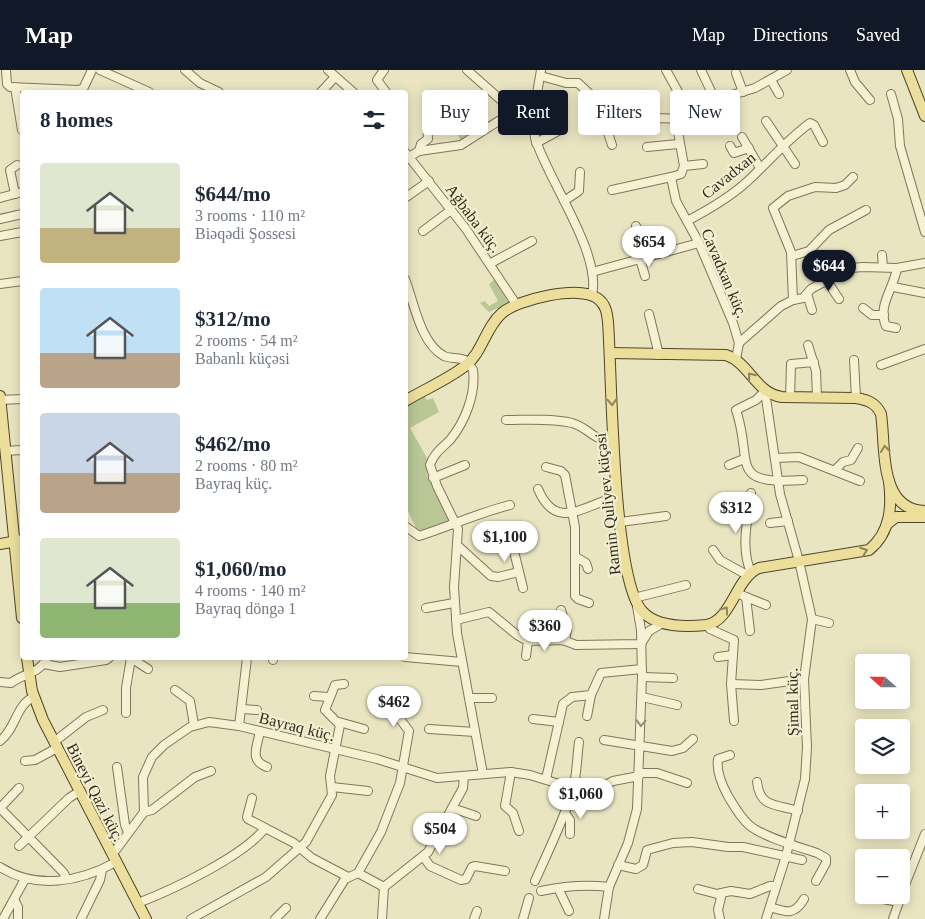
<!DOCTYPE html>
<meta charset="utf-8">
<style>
:root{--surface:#fff;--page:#f6f6f7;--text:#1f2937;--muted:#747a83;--accent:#111827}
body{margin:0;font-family:Georgia,serif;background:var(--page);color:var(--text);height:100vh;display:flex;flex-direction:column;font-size:19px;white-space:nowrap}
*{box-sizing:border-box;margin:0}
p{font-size:16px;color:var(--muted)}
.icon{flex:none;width:28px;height:28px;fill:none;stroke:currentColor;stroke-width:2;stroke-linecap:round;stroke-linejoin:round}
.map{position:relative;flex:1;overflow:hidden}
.drawer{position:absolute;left:20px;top:20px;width:388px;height:570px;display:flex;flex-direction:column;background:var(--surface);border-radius:5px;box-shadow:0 2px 12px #0003}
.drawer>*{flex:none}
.top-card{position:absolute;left:422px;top:20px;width:428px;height:45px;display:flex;gap:10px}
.needle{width:32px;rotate:291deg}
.buttons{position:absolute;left:855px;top:584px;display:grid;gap:10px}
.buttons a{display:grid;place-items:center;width:55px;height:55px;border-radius:5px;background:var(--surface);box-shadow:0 2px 12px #0003;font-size:25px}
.price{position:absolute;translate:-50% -42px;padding:0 11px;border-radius:18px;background:#fff;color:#222;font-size:16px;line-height:32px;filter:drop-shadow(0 1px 2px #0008)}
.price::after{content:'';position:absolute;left:50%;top:30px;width:15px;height:11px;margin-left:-8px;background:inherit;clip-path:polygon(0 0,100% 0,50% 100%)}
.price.active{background:var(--accent);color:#fff}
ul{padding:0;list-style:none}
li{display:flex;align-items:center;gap:15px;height:125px;padding:0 20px}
li span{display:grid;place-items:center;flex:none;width:140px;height:100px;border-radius:5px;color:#555}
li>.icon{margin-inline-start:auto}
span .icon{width:60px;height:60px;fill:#fffc;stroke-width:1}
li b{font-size:21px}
h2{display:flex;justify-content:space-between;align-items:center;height:60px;padding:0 20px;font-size:21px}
.pill{padding:0 18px;border-radius:5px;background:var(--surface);box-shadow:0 2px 12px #0003;font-size:18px;line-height:45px}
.pill.active{background:var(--accent);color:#fff}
header{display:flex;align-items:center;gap:30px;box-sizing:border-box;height:70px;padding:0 25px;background:var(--accent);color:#fff}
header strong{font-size:24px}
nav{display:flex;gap:28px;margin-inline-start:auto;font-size:18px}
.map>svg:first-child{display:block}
.green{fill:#b9c796}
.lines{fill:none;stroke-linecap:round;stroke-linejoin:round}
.minor-casing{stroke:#82765a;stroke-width:10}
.major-casing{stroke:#50432e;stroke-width:12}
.minor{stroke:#f6f1d3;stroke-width:8}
.major{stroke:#ecdf9b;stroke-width:10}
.oneway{stroke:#90855c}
.oneway2{stroke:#948e78}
.labels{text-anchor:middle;stroke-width:4.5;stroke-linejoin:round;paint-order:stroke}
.street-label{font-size:16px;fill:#332b1d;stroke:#f2eed0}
</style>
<header>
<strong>Map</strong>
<nav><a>Map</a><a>Directions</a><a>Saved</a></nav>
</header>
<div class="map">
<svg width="925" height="849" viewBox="0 0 925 849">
<rect width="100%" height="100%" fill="#eae5c1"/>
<g class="green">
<path d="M471 41 482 57 461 71 452 54Z"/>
<path d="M495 209 509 233 489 242 480 233 485 231 489 236 498 231 489 214Z"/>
<path d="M424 325 427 330 433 328 439 342 410 358 427 388V404L452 453 419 464 405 435V336Z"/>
</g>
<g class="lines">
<g class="minor-casing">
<g id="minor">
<path d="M6 0 7 14 10 17 78 20 83 19 92 0"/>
<path d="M100 0 149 22"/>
<path d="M185 0 200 13 219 22"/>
<path d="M328 0 353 22"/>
<path d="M384 0 377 10 386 22"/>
<path d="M467 0 502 31 511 43"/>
<path d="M541 0 533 47 535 68C548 110 602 184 592 225"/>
<path d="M666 0 681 27 687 49"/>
<path d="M701 0 716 32"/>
<path d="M850 0 855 12 870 30"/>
<path d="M736 3 743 22"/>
<path d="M541 6 566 13H578L591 25"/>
<path d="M771 10 779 24"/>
<path d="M15 17 22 60"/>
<path d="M321 22 335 7"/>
<path d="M891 24 898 49 900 76 925 162"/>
<path d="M627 33 636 50"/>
<path d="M676 50 684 96 681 104 671 107 676 131 699 173 733 253 739 273 736 289"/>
<path d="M766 51 795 94"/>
<path d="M742 67 760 98"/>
<path d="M536 73 560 60"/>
<path d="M612 75 607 60 609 55 654 48 687 49 702 43 725 27 755 18 787 0"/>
<path d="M730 76 734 83 749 78"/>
<path d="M647 77 678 74"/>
<path d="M419 81 421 74 428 69 427 51 442 38"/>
<path d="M405 82 466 159 516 234"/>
<path d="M409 87 419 81 461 75 511 43 533 47"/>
<path d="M684 96 703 94"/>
<path d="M612 120 671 107"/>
<path d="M15 124 10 100 17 95"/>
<path d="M0 128 22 122"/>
<path d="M405 128 429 111"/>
<path d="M564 131 579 121 580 102"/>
<path d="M0 149 22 144"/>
<path d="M687 151C710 139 734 125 752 107 771 89 788 69 810 53L814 55 823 72"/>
<path d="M636 156 639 165 651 164 657 184"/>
<path d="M423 161 451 140"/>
<path d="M0 166 22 162"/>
<path d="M882 185 883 197"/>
<path d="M792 186 809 181 829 160 866 140"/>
<path d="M640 189 645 206"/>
<path d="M491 193 532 171"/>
<path d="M592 202 699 173"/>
<path d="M405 209C414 232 420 273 444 286 451 289 460 287 467 291L473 300C476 324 465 352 450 370 442 378 434 383 430 395L437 416 458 459 454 517 457 563 483 704"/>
<path d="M827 211 839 229"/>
<path d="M0 214 22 211"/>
<path d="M893 217 925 223"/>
<path d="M807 224 812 240"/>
<path d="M793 230 791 182 773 138 788 126 815 117 836 118 845 115 853 107"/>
<path d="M863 238 872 245H884"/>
<path d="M649 244 659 285"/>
<path d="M896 258 886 256C877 236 894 218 897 198"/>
<path d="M739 273 781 236 793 230 803 228 811 219 831 208 839 199 863 197 897 198 925 193"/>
<path d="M808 275 816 301 817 328"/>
<path d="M854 290 856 328"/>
<path d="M881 295 925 279"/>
<path d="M765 321 780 424 799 491 812 549 804 609 807 677 805 709 786 786 766 849"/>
<path d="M765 321 756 330 736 340C754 392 726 416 803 410"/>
<path d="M790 328 791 294 814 292"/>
<path d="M0 330 22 329"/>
<path d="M506 350C527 350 551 348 572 353 590 358 593 372 614 370"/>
<path d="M5 381 22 380"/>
<path d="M775 388 799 387 860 411"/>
<path d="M729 395 744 389"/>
<path d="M546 397 561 401 565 405 575 457V526L578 529 589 533"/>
<path d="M835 400 843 392 851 390 858 378"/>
<path d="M433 408 465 395"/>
<path d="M538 419C557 464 586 433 618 427"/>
<path d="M620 452 666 446"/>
<path d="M770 453 788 451"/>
<path d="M405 456 419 466C450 456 478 443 510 435"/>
<path d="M509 461 523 518"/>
<path d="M458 476 491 506 498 507 519 502"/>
<path d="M713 480 720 490 747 505"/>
<path d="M576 487 586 493 588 499"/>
<path d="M751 502C740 479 748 447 751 423"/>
<path d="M737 523 746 527 750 561"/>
<path d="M746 527 766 535"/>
<path d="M634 528 686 515"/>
<path d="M426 538 454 533"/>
<path d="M561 540 567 559 565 571"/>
<path d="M812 549 829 553"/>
<path d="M456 550 489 542 517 565 528 571 563 570 576 575 641 574 649 561 663 553"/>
<path d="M707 555 710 559 734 570 731 614 734 651"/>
<path d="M526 586 528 571"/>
<path d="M405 587 462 592"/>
<path d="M718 587 733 585"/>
<path d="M131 588 148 599"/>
<path d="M273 590V588"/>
<path d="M44 594 60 597 106 590 109 588"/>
<path d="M642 607 673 608"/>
<path d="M0 612 11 613C24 603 39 604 47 588"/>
<path d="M731 614 761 615 804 609"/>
<path d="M175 620 190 631 194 655"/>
<path d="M314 626 329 627"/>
<path d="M642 627 677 635"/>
<path d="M470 628H492"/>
<path d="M243 639 257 640"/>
<path d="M126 643V618L131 588"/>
<path d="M587 646 591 625"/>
<path d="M533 649 559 652"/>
<path d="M339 652 364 659"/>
<path d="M239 656 247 588"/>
<path d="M429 659 475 662"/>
<path d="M260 661C257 678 249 690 267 697"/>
<path d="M604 670 672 681 683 678 693 669"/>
<path d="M0 671C16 659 16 634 34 627"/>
<path d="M54 672 86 647 103 640"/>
<path d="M730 685 718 689C716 701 722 715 728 726 734 736 740 747 749 755 763 767 799 777 817 783L826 788V793L816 811"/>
<path d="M25 691 35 690 57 678"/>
<path d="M117 697 125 755 128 762"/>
<path d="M511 702 505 736 513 743 519 761"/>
<path d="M639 703H657L687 713"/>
<path d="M546 709 563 634 572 627 591 625 601 603 642 599"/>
<path d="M757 712C760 738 776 734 798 741"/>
<path d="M332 717 368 721"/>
<path d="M252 728 247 747 248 749 294 773 312 788 348 807"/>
<path d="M0 738 63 802 67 809"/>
<path d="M0 738 19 718"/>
<path d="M452 738 476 746"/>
<path d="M144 742 152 740 195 707 211 701"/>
<path d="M565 743 570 750V764"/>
<path d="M19 776 69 728 80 721"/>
<path d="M112 785 144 742 143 707 152 687 164 675 190 657 209 652 239 656 377 689 437 708 511 702 530 705 585 722 596 720 613 711 639 706"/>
<path d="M423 786 430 796 461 810 466 809 472 797 475 796 505 801"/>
<path d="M618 795 636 799 643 795 647 780 673 773 692 772 728 777H743L802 790"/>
<path d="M0 797C36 820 80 812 116 792"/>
<path d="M358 803 384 817"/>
<path d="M535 811C548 781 564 750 573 719 577 704 577 687 579 672"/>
<path d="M698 819 717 824 731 821 750 824 770 816H776"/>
<path d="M559 820 569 841"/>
<path d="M541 821C564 816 585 814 609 817"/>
<path d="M901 825 925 764"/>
<path d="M872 827 899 832"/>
<path d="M15 831 18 837V849"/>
<path d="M138 833C172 820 244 786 265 758"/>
<path d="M770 837C786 842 794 846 804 829"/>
<path d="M3 849 25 809"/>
<path d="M81 849 100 810 102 800"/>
<path d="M191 849 266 807 306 772 332 725 330 706 340 655 325 640 335 615 344 614"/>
<path d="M275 849 286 838"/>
<path d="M320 849 345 809 358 803 381 762 400 713 409 661 394 641 396 627"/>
<path d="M382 849 384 817 428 782 463 718 464 706"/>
<path d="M474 849 477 841"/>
<path d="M523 849 529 828"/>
<path d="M604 849 609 817 628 773 637 739 642 607 641 560 637 536"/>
<path d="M720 849 718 840 722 823"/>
<path d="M893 849 900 829"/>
</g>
</g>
<g class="major-casing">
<g id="major">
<path d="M907 0 925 46"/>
<path d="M610 283 726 285C750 293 755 323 782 327L856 328C868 330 876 333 881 344 886 377 878 440 925 441"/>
<path d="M0 326 22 548"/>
<path d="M405 331C425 319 447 310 465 296 483 282 485 258 502 243 519 229 579 215 597 228 606 234 607 243 608 252 612 306 612 506 642 541 656 557 686 557 706 555 732 551 735 508 759 498L869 480C891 462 892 436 889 411"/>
<path d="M887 454 896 447H925"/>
<path d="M0 474 22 470"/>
<path d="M27 588 32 621 43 650 146 849"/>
</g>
</g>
<use href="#minor" class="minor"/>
<use href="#major" class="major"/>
</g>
<defs><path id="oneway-chevron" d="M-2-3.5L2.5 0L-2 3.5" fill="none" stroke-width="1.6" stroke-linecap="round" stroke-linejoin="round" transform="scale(1.25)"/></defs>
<g class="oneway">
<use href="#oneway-chevron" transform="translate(751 306) rotate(-128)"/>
<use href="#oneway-chevron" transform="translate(612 332) rotate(87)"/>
<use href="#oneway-chevron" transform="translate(885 379) rotate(-96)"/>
<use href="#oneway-chevron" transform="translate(864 481) rotate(-20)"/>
<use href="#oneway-chevron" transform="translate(725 540) rotate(-54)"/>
</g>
<use class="oneway2" href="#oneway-chevron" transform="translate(641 653) rotate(92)"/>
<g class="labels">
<g class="street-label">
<text transform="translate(728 105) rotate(-39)" y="6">Cavadxan</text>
<text transform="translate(474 148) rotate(53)" y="6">Ağbaba küç.</text>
<text transform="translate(725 203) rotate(67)" y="6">Cavadxan küç.</text>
<text transform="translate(607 434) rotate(-96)" y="6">Ramin Quliyev küçəsi</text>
<text transform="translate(792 632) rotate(-91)" y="6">Şimal küç.</text>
<text transform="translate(297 656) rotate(14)" y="6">Bayraq küç.</text>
<text transform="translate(96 722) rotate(63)" y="6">Bineyi Qazi küç.</text>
</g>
</g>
</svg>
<div class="buttons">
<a><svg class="needle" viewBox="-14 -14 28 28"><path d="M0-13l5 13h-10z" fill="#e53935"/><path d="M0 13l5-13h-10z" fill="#747a83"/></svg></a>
<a><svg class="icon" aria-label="layers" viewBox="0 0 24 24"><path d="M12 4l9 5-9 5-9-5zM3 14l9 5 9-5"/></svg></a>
<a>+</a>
<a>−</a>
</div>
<b class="price" style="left:649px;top:198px">$654</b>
<b class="price active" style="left:829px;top:222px">$644</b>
<b class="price" style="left:736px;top:464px">$312</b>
<b class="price" style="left:505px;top:493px">$1,100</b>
<b class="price" style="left:545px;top:582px">$360</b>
<b class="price" style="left:394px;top:658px">$462</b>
<b class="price" style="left:581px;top:750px">$1,060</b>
<b class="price" style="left:440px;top:785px">$504</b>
<div class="top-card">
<a class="pill">Buy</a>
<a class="pill active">Rent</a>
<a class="pill">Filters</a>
<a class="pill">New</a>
</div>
<section class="drawer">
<h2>8 homes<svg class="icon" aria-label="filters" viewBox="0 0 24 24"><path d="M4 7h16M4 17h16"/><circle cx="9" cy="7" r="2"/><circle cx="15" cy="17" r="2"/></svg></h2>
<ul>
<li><span style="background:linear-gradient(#dfe7d0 65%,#c2b280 0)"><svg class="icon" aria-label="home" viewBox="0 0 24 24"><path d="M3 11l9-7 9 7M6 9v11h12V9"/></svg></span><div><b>$644/mo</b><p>3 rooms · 110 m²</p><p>Biəqədi Şossesi</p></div></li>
<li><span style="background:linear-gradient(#bfe0f5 65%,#b9a48a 0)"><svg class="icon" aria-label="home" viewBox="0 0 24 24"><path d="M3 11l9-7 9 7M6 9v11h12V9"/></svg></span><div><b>$312/mo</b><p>2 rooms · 54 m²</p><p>Babanlı küçəsi</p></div></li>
<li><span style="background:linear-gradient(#c9d6e8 60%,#b9a48a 0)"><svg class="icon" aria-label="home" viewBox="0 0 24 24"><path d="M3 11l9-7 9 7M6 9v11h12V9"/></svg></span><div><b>$462/mo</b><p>2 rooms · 80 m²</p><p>Bayraq küç.</p></div></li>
<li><span style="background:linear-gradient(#dfe7d0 65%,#8fb573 0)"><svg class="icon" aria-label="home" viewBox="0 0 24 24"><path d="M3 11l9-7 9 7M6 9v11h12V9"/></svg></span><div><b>$1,060/mo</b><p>4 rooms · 140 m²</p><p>Bayraq döngə 1</p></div></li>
</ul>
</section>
</div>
